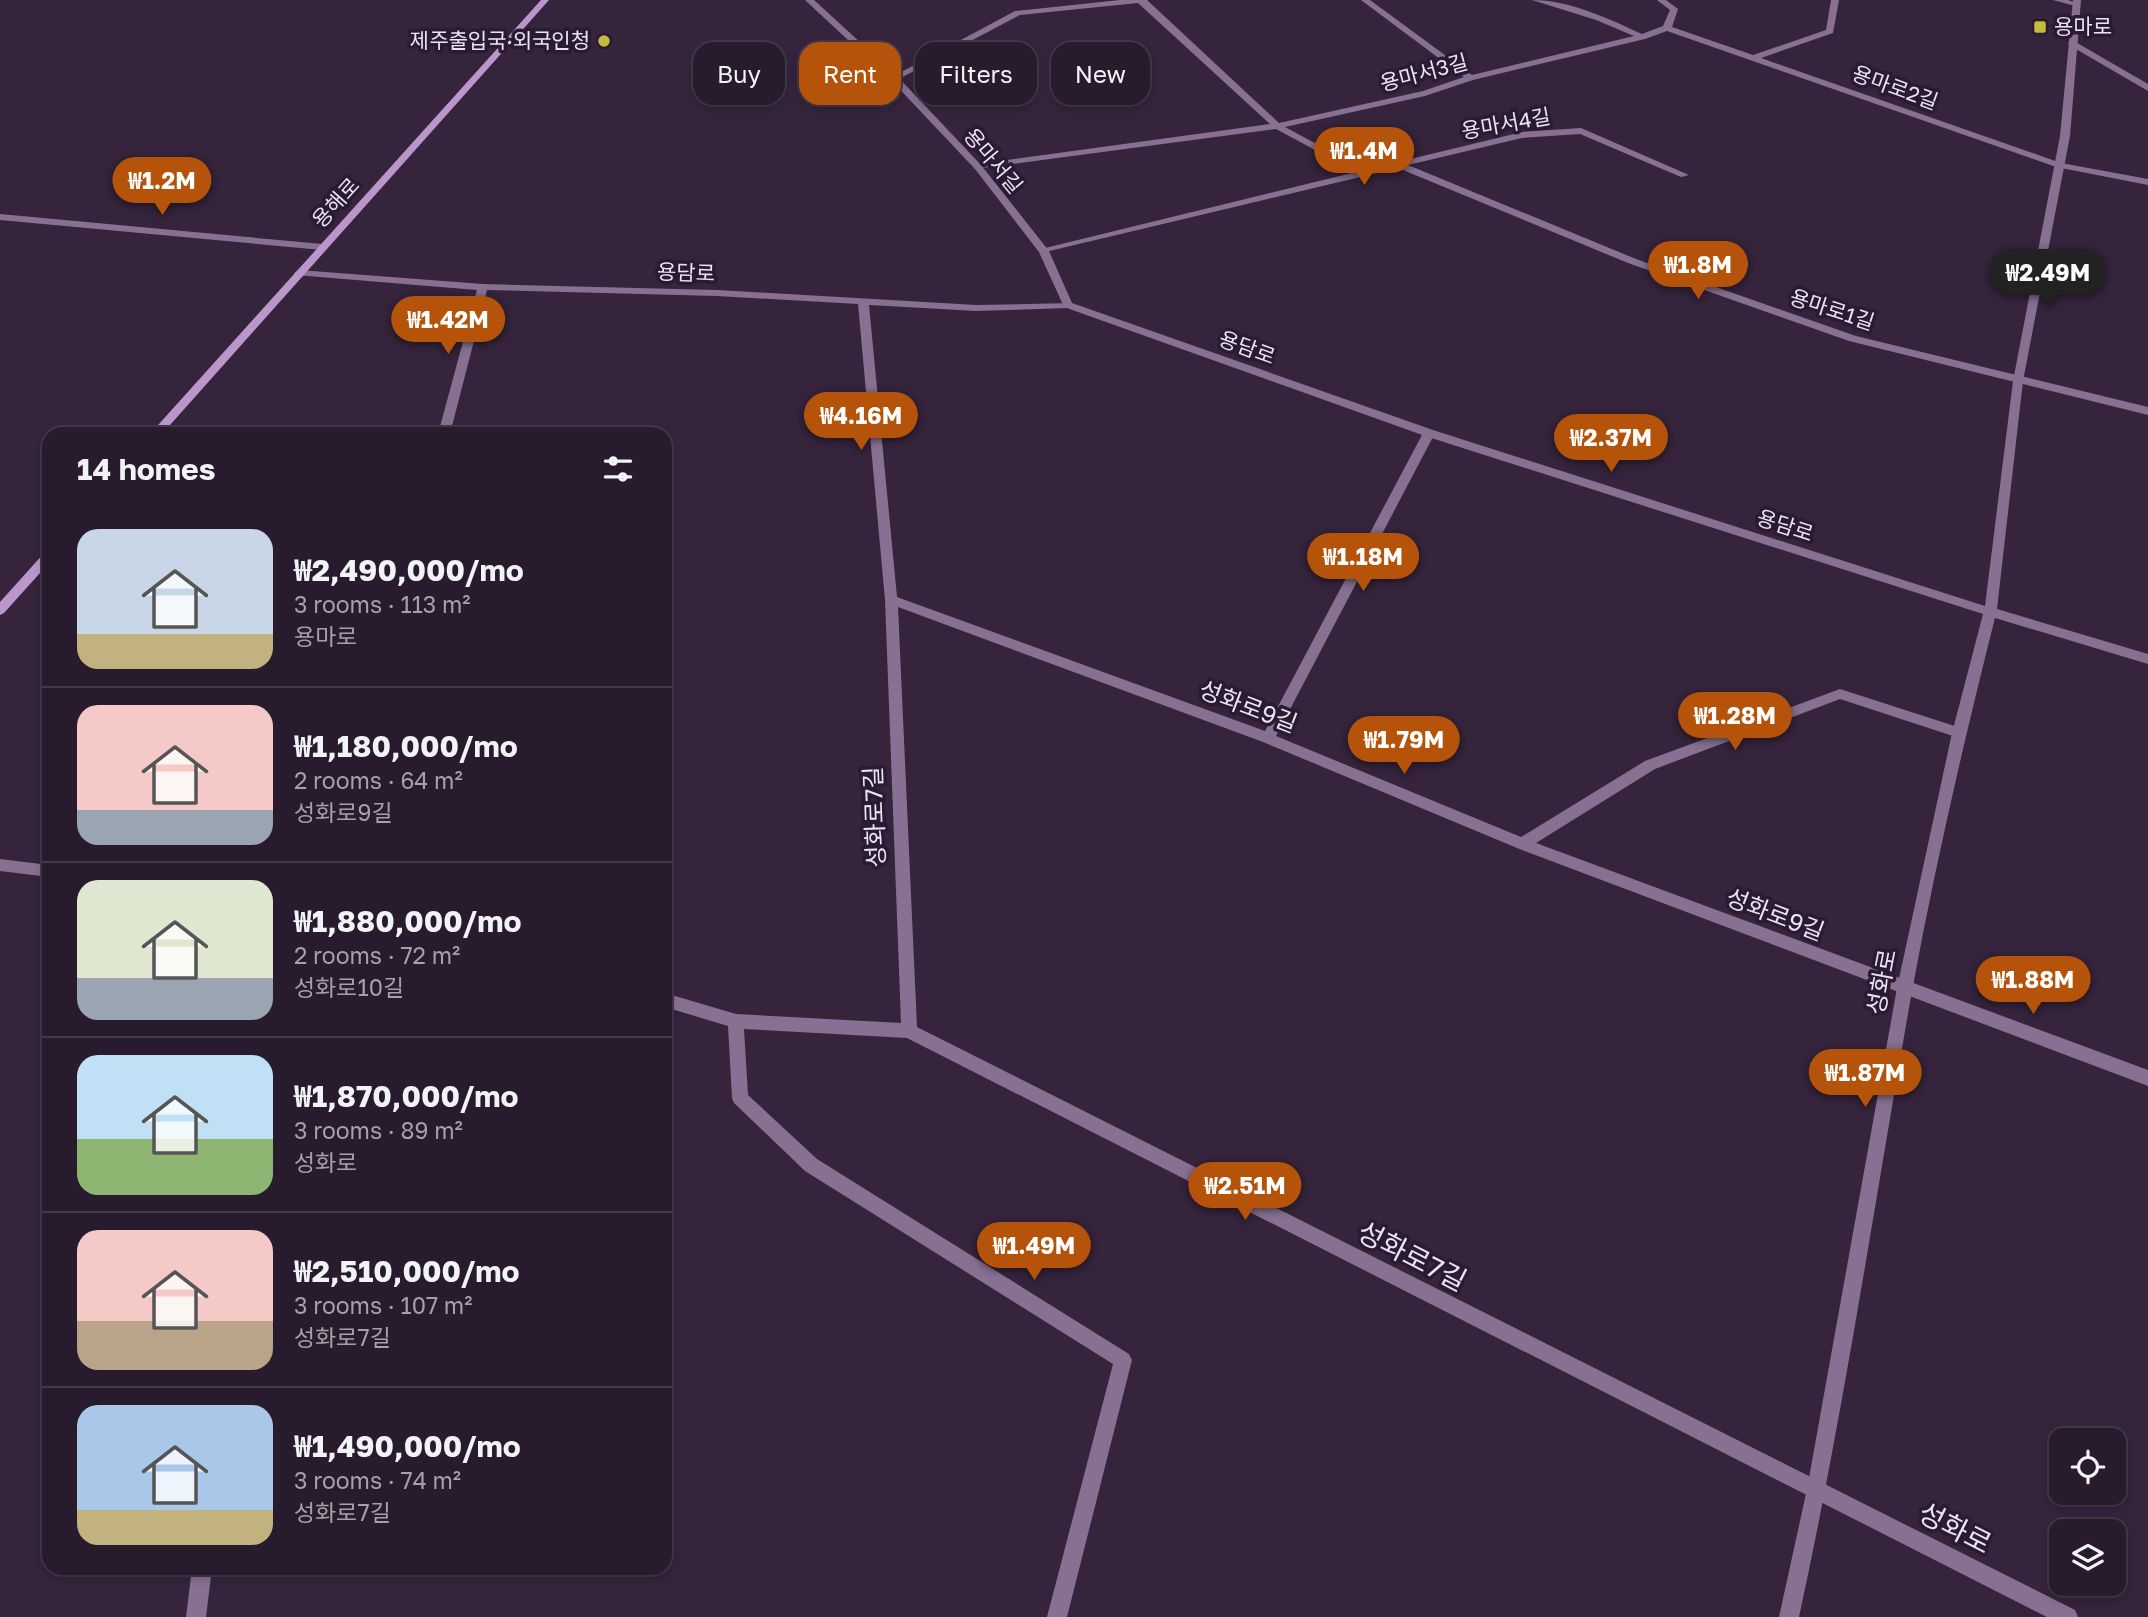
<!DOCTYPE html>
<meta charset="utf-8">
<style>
:root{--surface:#281b2d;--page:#342839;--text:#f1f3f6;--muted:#a5a1aa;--line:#443949;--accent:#b45309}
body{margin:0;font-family:"Golos Text","Noto Sans KR",sans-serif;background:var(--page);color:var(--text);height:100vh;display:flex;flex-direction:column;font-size:26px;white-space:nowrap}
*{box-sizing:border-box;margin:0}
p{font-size:23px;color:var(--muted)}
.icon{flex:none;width:38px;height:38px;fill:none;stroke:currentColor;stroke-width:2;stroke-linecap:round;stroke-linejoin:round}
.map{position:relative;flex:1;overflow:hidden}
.drawer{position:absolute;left:42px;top:427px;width:630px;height:1148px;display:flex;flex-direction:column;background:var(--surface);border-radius:21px;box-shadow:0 4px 10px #0003,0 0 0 2px var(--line)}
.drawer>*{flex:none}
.banner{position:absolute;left:693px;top:42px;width:665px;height:63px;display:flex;gap:14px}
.tools{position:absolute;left:2049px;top:1428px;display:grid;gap:14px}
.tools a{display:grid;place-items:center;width:77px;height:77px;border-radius:14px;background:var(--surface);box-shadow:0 4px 10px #0003,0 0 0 2px var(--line);font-size:35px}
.price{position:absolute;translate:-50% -60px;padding:0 16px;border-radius:24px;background:var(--accent);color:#fff;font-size:23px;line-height:46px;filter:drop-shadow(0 2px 4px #0008)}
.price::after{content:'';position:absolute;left:50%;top:42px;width:21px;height:16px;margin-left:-10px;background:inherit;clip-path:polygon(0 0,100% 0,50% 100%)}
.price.current{background:#222;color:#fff}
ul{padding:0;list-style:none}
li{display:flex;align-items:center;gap:21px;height:175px;padding:0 35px}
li+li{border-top:2px solid var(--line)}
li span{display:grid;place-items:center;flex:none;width:196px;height:140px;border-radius:21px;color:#555}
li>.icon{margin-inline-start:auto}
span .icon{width:84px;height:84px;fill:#fffc;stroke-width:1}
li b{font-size:30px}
h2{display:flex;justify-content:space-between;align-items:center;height:84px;padding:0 35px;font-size:30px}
.pill{padding:0 24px;border-radius:21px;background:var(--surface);box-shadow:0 4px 10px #0003,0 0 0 2px var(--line);font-size:24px;line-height:63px}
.pill.current{background:var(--accent);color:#fff}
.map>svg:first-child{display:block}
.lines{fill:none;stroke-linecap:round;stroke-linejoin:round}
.minor{fill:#877091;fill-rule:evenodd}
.tertiary{fill:#877091;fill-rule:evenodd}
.secondary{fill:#bb96cb;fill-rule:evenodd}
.poi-dot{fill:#c4bc3d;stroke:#2b1b32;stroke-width:2.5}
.labels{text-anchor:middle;stroke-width:7;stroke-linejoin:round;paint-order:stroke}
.far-poi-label{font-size:21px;fill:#ede2f2;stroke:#2b1b32;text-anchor:start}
.far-street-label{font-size:21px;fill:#ede2f2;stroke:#2b1b32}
.street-label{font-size:24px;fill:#ede2f2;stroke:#2b1b32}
.near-street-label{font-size:28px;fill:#ede2f2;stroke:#2b1b32}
</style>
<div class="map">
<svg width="2148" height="1617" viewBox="0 0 2148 1617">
<rect width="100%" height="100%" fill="#35243c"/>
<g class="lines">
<g class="minor">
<path d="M1120 0H1147L1279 123 1423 91 1464 77 1361 0H1370L1472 75 1634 36 1596 20 1532 0C1570 0 1609 19 1642 34L1663 26 1670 10 1657 0H1666L1678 9 1672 27 1753 55 1826 30 1831 0H1839L1833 33 1761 58 2061 163 2148 179V185L2056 167 1667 31 1645 39 1473 80 1425 96 1285 127 1365 170 1522 132 1581 128 1689 175 1681 177 1580 134 1522 138 1408 165 1636 259 1856 336 2148 407V415L1849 341 1628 263 1398 168 1041 253V249L1356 172 1276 129 975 169 973 167 978 164 1270 124 1138 3 1020 15 897 80 890 78 1015 11Z"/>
<path d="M2053 0H2068L2079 4 2075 6Z"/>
<path d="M2072 40 2148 84V91L2069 45 2068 43Z"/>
<path d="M0 214 322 244 327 247 322 250 0 220Z"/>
<path d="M299 270 483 284 717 290 976 305 1072 303V307L1068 308 976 311 869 305 897 597 1265 731 1423 433 1425 430H1433L1435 433 1276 736 1521 837 1645 761 1840 689 1964 729 1966 733 1959 738 1840 699 1655 769 1536 843 2148 1070V1086L1517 848 1263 742 898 607 917 1027 2075 1610 2078 1617H2047L907 1038 744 1029 748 1095 817 1159 1129 1354 1132 1360 1067 1617H1047L1113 1364 805 1171 734 1103 732 1098 728 1026 665 1007V993L736 1014 901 1023 885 600 858 304 717 296 487 290 450 434H438L477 290 295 275 294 273Z"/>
<path d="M0 859 49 865V877L0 871Z"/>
<path d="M192 1568H212L206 1617H186Z"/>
</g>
<path class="tertiary" d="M805 0H814L897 76 981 165 1049 251 1072 303 1433 430 1985 606 2013 381 2060 136 2073 0H2081L2070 136 2023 381 1997 609 2148 654V664L1995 618C1964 741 1935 866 1912 991 1875 1200 1844 1410 1799 1617H1779L1807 1489 1897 988 1952 733 1983 614 1425 436 1064 307 1039 252 975 169 891 80Z"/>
<g class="secondary">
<path d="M541 0H549L162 434H150Z"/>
<path d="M49 551V563L4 613 0 615V602L45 552Z"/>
</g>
</g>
<g class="poi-dot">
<rect x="2033" y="20" width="14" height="14" rx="3.5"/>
<circle cx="604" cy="41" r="7"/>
</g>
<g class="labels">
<g class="far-poi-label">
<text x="2054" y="34">용마로</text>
<text x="590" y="48" text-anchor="end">제주출입국·외국인청</text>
</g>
<g class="far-street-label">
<text transform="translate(1424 73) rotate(-15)" y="7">용마서3길</text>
<text transform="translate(1895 88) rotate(20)" y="7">용마로2길</text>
<text transform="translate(1506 124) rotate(-10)" y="7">용마서4길</text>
<text transform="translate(993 161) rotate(50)" y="7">용마서길</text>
<text transform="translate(336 203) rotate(-48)" y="7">용해로</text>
<text transform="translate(686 273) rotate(2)" y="7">용담로</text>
<text transform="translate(1832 310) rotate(18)" y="7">용마로1길</text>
<text transform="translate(1247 348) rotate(20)" y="7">용담로</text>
<text transform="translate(1785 526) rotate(18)" y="7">용담로</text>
</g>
<g class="street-label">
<text transform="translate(1248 707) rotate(21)" y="8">성화로9길</text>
<text transform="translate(875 817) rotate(-92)" y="8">성화로7길</text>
<text transform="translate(1775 915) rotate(21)" y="8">성화로9길</text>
<text transform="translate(1882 982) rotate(-79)" y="8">성화로</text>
</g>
<g class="near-street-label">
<text transform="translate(1412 1256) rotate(27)" y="10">성화로7길</text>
<text transform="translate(1955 1528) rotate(27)" y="10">성화로</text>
</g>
</g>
</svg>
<div class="tools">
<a><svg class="icon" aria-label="locate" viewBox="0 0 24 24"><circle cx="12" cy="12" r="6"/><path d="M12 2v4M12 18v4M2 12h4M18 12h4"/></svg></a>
<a><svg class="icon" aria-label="layers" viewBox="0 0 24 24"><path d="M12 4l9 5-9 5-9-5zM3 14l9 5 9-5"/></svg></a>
</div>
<b class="price" style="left:1364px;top:187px">₩1.4M</b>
<b class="price" style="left:162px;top:217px">₩1.2M</b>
<b class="price" style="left:1698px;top:301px">₩1.8M</b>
<b class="price current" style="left:2048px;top:309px">₩2.49M</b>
<b class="price" style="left:448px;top:356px">₩1.42M</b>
<b class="price" style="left:861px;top:452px">₩4.16M</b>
<b class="price" style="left:1611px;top:474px">₩2.37M</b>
<b class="price" style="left:1363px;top:593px">₩1.18M</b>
<b class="price" style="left:1735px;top:752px">₩1.28M</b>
<b class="price" style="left:1404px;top:776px">₩1.79M</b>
<b class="price" style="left:2033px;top:1016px">₩1.88M</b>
<b class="price" style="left:1865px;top:1109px">₩1.87M</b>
<b class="price" style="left:1245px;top:1222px">₩2.51M</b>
<b class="price" style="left:1034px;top:1282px">₩1.49M</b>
<div class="banner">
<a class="pill">Buy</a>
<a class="pill current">Rent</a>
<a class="pill">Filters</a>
<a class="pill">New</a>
</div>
<section class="drawer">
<h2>14 homes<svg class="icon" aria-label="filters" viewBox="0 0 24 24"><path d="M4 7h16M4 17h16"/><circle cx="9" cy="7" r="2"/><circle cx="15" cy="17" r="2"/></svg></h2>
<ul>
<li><span style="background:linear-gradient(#c9d6e8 75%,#c2b280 0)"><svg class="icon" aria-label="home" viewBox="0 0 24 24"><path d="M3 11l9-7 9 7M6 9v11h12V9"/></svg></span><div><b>₩2,490,000/mo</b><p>3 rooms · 113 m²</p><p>용마로</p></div></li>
<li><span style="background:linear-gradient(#f6c9c9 75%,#9aa5b1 0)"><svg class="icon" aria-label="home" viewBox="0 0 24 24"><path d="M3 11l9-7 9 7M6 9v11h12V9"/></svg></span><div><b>₩1,180,000/mo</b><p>2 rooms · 64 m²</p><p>성화로9길</p></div></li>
<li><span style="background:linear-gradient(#dfe7d0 70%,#9aa5b1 0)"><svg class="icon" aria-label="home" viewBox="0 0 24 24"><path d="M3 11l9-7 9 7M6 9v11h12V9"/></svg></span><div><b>₩1,880,000/mo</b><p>2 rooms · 72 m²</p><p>성화로10길</p></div></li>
<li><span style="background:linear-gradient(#bfe0f5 60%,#8fb573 0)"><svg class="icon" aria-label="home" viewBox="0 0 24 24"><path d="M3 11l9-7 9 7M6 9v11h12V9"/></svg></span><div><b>₩1,870,000/mo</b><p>3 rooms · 89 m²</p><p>성화로</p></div></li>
<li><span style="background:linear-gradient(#f6c9c9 65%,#b9a48a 0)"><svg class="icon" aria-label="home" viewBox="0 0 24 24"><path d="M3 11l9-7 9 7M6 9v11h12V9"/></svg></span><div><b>₩2,510,000/mo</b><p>3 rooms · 107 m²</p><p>성화로7길</p></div></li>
<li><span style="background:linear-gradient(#a9c7e8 75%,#c2b280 0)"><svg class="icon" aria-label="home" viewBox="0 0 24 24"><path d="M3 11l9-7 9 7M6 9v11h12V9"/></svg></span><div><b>₩1,490,000/mo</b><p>3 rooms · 74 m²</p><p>성화로7길</p></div></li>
</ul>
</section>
</div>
